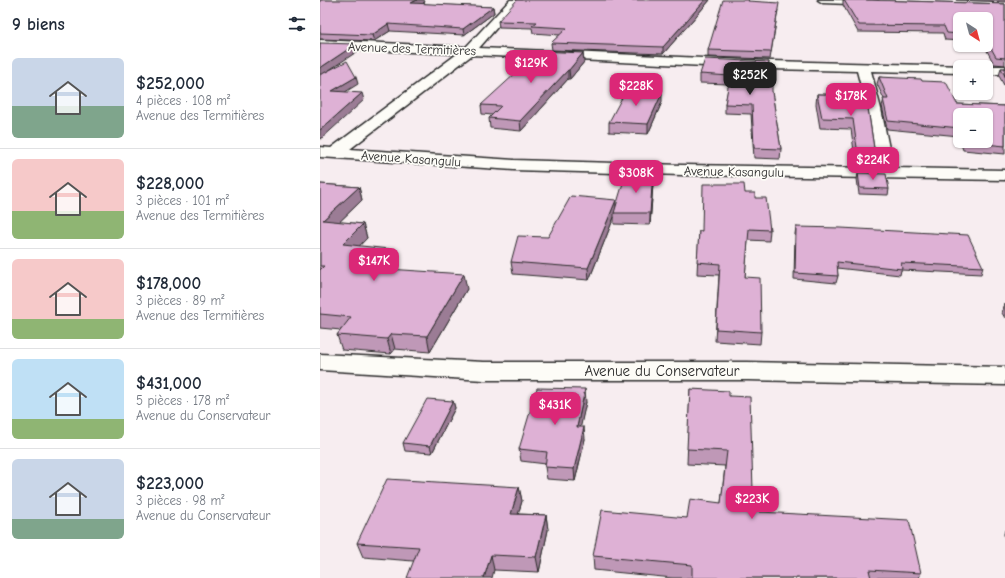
<!DOCTYPE html>
<html lang="fr">
<meta charset="utf-8">
<style>
:root{--surface:#fff;--page:#f2f2f3;--text:#1f2937;--muted:#747a83;--line:#e0e1e3;--accent:#db2777}
body{margin:0;font-family:"Comic Neue",sans-serif;background:var(--page);color:var(--text);height:100vh;display:flex;flex-direction:column;font-size:15px;white-space:nowrap}
*{box-sizing:border-box;margin:0}
p{font-size:13px;color:var(--muted)}
.icon{flex:none;width:22px;height:22px;fill:none;stroke:currentColor;stroke-width:2;stroke-linecap:round;stroke-linejoin:round}
.map{position:relative;flex:1;overflow:hidden}
.side{display:flex;flex-direction:column;background:var(--surface);width:320px}
.side>*{flex:none}
.needle{width:26px;rotate:144deg}
.tools{position:absolute;left:633px;top:12px;display:grid;gap:8px}
.tools a{display:grid;place-items:center;width:40px;height:40px;border-radius:6px;background:var(--surface);box-shadow:0 1px 3px #0004;font-size:20px}
.price{position:absolute;translate:-50% -34px;padding:0 9px;border-radius:8px;background:var(--accent);color:#fff;font-size:13px;line-height:26px;filter:drop-shadow(0 1px 2px #0008)}
.price::after{content:'';position:absolute;left:50%;top:24px;width:12px;height:9px;margin-left:-6px;background:inherit;clip-path:polygon(0 0,100% 0,50% 100%)}
.price.current{background:#222;color:#fff}
ul{padding:0;list-style:none}
li{display:flex;align-items:center;gap:12px;height:100px;padding:0 12px}
li+li{border-top:1px solid var(--line)}
li span{display:grid;place-items:center;flex:none;width:112px;height:80px;border-radius:6px;color:#555}
li>.icon{margin-inline-start:auto}
span .icon{width:48px;height:48px;fill:#fffc;stroke-width:1}
li b{font-size:17px}
h2{display:flex;justify-content:space-between;align-items:center;height:48px;padding:0 12px;font-size:17px}
main{display:flex;flex:1;min-height:0}
.map>svg:first-child{display:block}
.lines{fill:none;stroke-linecap:round;stroke-linejoin:round}
.minor-casing{stroke:#2b2b2b;stroke-width:3}
.minor{fill:#fdfcf7;fill-rule:evenodd}
.wall{fill:#bf98b7;stroke:#2b2b2b}
.shaded-wall{fill:#9b7c95;stroke:#2b2b2b}
.building{fill:#deb1d5;stroke:#2b2b2b}
.labels{text-anchor:middle;stroke-width:3.5;stroke-linejoin:round;paint-order:stroke}
.far-street-label{font-size:13px;fill:#2b2b2b;stroke:#fdfcf7}
.street-label{font-size:15px;fill:#2b2b2b;stroke:#fdfcf7}
</style>
<main>
<section class="side">
<h2>9 biens<svg class="icon" aria-label="filters" viewBox="0 0 24 24"><path d="M4 7h16M4 17h16"/><circle cx="9" cy="7" r="2"/><circle cx="15" cy="17" r="2"/></svg></h2>
<ul>
<li><span style="background:linear-gradient(#c9d6e8 60%,#7fa58c 0)"><svg class="icon" aria-label="home" viewBox="0 0 24 24"><path d="M3 11l9-7 9 7M6 9v11h12V9"/></svg></span><div><b>$252,000</b><p>4 pièces · 108 m²</p><p>Avenue des Termitières</p></div></li>
<li><span style="background:linear-gradient(#f6c9c9 65%,#8fb573 0)"><svg class="icon" aria-label="home" viewBox="0 0 24 24"><path d="M3 11l9-7 9 7M6 9v11h12V9"/></svg></span><div><b>$228,000</b><p>3 pièces · 101 m²</p><p>Avenue des Termitières</p></div></li>
<li><span style="background:linear-gradient(#f6c9c9 75%,#8fb573 0)"><svg class="icon" aria-label="home" viewBox="0 0 24 24"><path d="M3 11l9-7 9 7M6 9v11h12V9"/></svg></span><div><b>$178,000</b><p>3 pièces · 89 m²</p><p>Avenue des Termitières</p></div></li>
<li><span style="background:linear-gradient(#bfe0f5 75%,#8fb573 0)"><svg class="icon" aria-label="home" viewBox="0 0 24 24"><path d="M3 11l9-7 9 7M6 9v11h12V9"/></svg></span><div><b>$431,000</b><p>5 pièces · 178 m²</p><p>Avenue du Conservateur</p></div></li>
<li><span style="background:linear-gradient(#c9d6e8 75%,#7fa58c 0)"><svg class="icon" aria-label="home" viewBox="0 0 24 24"><path d="M3 11l9-7 9 7M6 9v11h12V9"/></svg></span><div><b>$223,000</b><p>3 pièces · 98 m²</p><p>Avenue du Conservateur</p></div></li>
</ul>
</section>
<div class="map">
<svg width="685" height="578" viewBox="0 0 685 578">
<rect width="100%" height="100%" fill="#f7edf0"/>
<filter id="ink" filterUnits="userSpaceOnUse"><feTurbulence type="fractalNoise" baseFrequency=".025" numOctaves="2"/><feDisplacementMap in="SourceGraphic" scale="8" xChannelSelector="R" yChannelSelector="G"/><feConvolveMatrix kernelMatrix="1 2 1 2 8 2 1 2 1" color-interpolation-filters="sRGB"/></filter>
<g filter="url(#ink)">
<g class="lines">
<g class="minor-casing">
<g id="minor">
<path d="M190 0H201L159 48 451 61 645 66 640 67V73L551 71 561 109 573 168 685 170V180L362 175 194 170 0 157V147L11 148 137 54 0 48V40L146 47ZM152 55 451 69 537 71 547 109 555 168 362 165 194 160 30 149Z"/>
<path d="M498 0H558L559 2 554 5 503 3Z"/>
<path d="M666 66H685V74H666V67H662Z"/>
<path d="M0 354 164 362H428L685 367V385L428 380H164L0 370Z"/>
</g>
</g>
<use href="#minor" class="minor"/>
</g>
<g class="wall">
<path d="M0 0 105 2 101 4 173 7 174 13 144 35 70 31 54 41 0 39Z"/>
<path d="M390 0 343 54 232 50 231 43 240 35 213 33 212 28 179 27 178 21Z"/>
<path d="M523 0H552L685 4V65L674 64 664 45H666V19H640V41L625 40 623 33 538 32 523 5Z"/>
<path d="M636 0H685V2Z"/>
<path d="M432 2 458 10 450 59 388 57V50Z"/>
<path d="M263 53 264 62 250 79H248L201 131 170 128 169 118 172 115 162 114 161 105Z"/>
<path d="M449 62 447 78 452 92 461 149 460 159 434 158 431 114 405 113V104L409 84 380 83V74Z"/>
<path d="M681 68H685V87L679 76Z"/>
<path d="M559 77 602 81 637 104 685 106V154L643 150 640 141H666L640 115V139L639 136 567 129 562 106 564 99 557 84Z"/>
<path d="M497 94 546 95 555 155 553 166H536L531 129 500 128 496 104Z"/>
<path d="M342 102 328 134 289 132V122Z"/>
<path d="M538 173 569 189 568 195 539 194 537 179Z"/>
<path d="M0 184 39 187 42 200 19 222 43 224 47 238 39 246 73 263 68 269 147 289 110 352 75 349 71 354 22 350 17 335 21 330 0 328Z"/>
<path d="M333 184 330 225 294 224V217L269 280 193 274 191 262 228 237 296 205Z"/>
<path d="M425 193 435 198 450 230 449 241 428 240 425 277 441 332 440 344 395 341 399 275 377 274 379 231H382Z"/>
<path d="M476 227 663 267 661 274 581 270 580 275 517 268 518 276 516 283 474 279 475 234Z"/>
<path d="M685 303V318L682 313Z"/>
<path d="M370 389 409 396 431 506 440 512 601 573 599 578H353L274 570 273 556 367 518 401 503 405 466 367 464Z"/>
<path d="M133 401 135 408 112 453 85 451 83 443Z"/>
<path d="M266 402 260 427 265 439 255 481 227 479 225 467 226 464 201 461 199 449Z"/>
<path d="M199 487 202 501 198 514 226 515 228 530 219 572 174 570 93 561 43 557 37 543Z"/>
<path d="M685 530V542L684 534Z"/>
</g>
<g class="shaded-wall">
<path d="M97 0H104L105 2 93 9 91 3Z"/>
<path d="M385 0H390L343 54V47Z"/>
<path d="M173 7 174 13 144 35 143 29Z"/>
<path d="M68 24 70 31 54 41 52 35Z"/>
<path d="M36 44 38 51 0 76V68Z"/>
<path d="M263 53 264 62 250 79 249 70Z"/>
<path d="M248 70V79L201 131 200 121Z"/>
<path d="M36 77 38 84 14 99 12 91Z"/>
<path d="M42 93 44 100 0 140V130Z"/>
<path d="M342 93V102L328 134V124Z"/>
<path d="M333 173V184L330 225V213Z"/>
<path d="M39 187 42 200 7 234 3 220Z"/>
<path d="M296 200V211L294 213V217L269 280 268 268Z"/>
<path d="M43 224 47 238 27 259 23 244Z"/>
<path d="M69 249 73 263 57 282 53 268Z"/>
<path d="M144 274 147 289 110 352 107 336Z"/>
<path d="M71 334 75 349 71 354 67 339Z"/>
<path d="M265 389 266 402 258 439 257 427Z"/>
<path d="M133 401 135 408 112 453 110 446Z"/>
<path d="M264 427 265 439 255 481 254 469Z"/>
<path d="M199 487 202 501 194 529 191 514Z"/>
<path d="M226 515 228 530 219 572 216 557Z"/>
<path d="M171 555 174 570 172 578H164Z"/>
</g>
<g class="building">
<path d="M0 0H97L91 3 173 7 143 29 68 24 52 35 0 33Z"/>
<path d="M197 0H385L343 47 231 43 247 28 212 26 217 22 178 21Z"/>
<path d="M403 0H429L428 1 459 3 451 52 388 50Z"/>
<path d="M524 0H552L685 4V58L676 57 666 39V19H640V34L627 33 624 26 539 25Z"/>
<path d="M0 43 36 44 0 68Z"/>
<path d="M220 51 263 53 249 70H248L200 121 169 118 181 106 161 105Z"/>
<path d="M385 59 449 62 446 78H452V92L461 149 434 148 432 105 405 104 410 76 380 74Z"/>
<path d="M27 61 36 77 12 91 42 93 0 130V74H2Z"/>
<path d="M681 68H685V76Z"/>
<path d="M559 77 601 79 602 81 626 82 637 104 685 106V146L645 142V141H666V115H640V128L568 121 563 99H568Z"/>
<path d="M306 90 342 93 328 124 289 122Z"/>
<path d="M497 94 546 95 555 155H538L533 119 502 118Z"/>
<path d="M306 173H333L330 213H294Z"/>
<path d="M538 173 566 174 569 189 540 188Z"/>
<path d="M0 184 39 187 3 220 43 224 23 244 69 249 53 268 144 274 107 336 71 334 67 339 17 335 31 317 0 314V270L4 266H0Z"/>
<path d="M383 184H424L425 193H435V198H446L450 230 429 229 425 277 440 278 441 332 396 329 400 264 377 262 379 231H382Z"/>
<path d="M251 196 296 200 268 268 191 262 198 236 228 237Z"/>
<path d="M476 227 521 228 648 235 663 267 581 263 582 269 517 262 518 276 475 273Z"/>
<path d="M217 388 265 389 257 427H264L254 469 225 467 227 452 199 449Z"/>
<path d="M370 389 409 391V396L430 397 433 490 431 506 440 507V512L589 520 601 573 549 570 551 578H372V565L273 556 282 510 367 518 370 499 401 503 407 451 367 449Z"/>
<path d="M107 399 133 401 110 446 83 443Z"/>
<path d="M67 479 199 487 191 514 226 515 216 557 171 555 164 578H87L99 547 37 543Z"/>
</g>
</g>
<g class="labels">
<g class="far-street-label">
<text transform="translate(92 48) rotate(2)" y="5">Avenue des Termitières</text>
<text transform="translate(91 158) rotate(4)" y="5">Avenue Kasangulu</text>
<text transform="translate(414 171) rotate(1)" y="5">Avenue Kasangulu</text>
</g>
<g class="street-label">
<text x="342" y="376">Avenue du Conservateur</text>
</g>
</g>
</svg>
<div class="tools">
<a><svg class="needle" viewBox="-14 -14 28 28"><path d="M0-13l5 13h-10z" fill="#e53935"/><path d="M0 13l5-13h-10z" fill="#747a83"/></svg></a>
<a>+</a>
<a>−</a>
</div>
<b class="price" style="left:211px;top:84px">$129K</b>
<b class="price current" style="left:430px;top:96px">$252K</b>
<b class="price" style="left:316px;top:107px">$228K</b>
<b class="price" style="left:531px;top:117px">$178K</b>
<b class="price" style="left:553px;top:181px">$224K</b>
<b class="price" style="left:316px;top:194px">$308K</b>
<b class="price" style="left:54px;top:282px">$147K</b>
<b class="price" style="left:235px;top:426px">$431K</b>
<b class="price" style="left:432px;top:520px">$223K</b>
</div>
</main>
